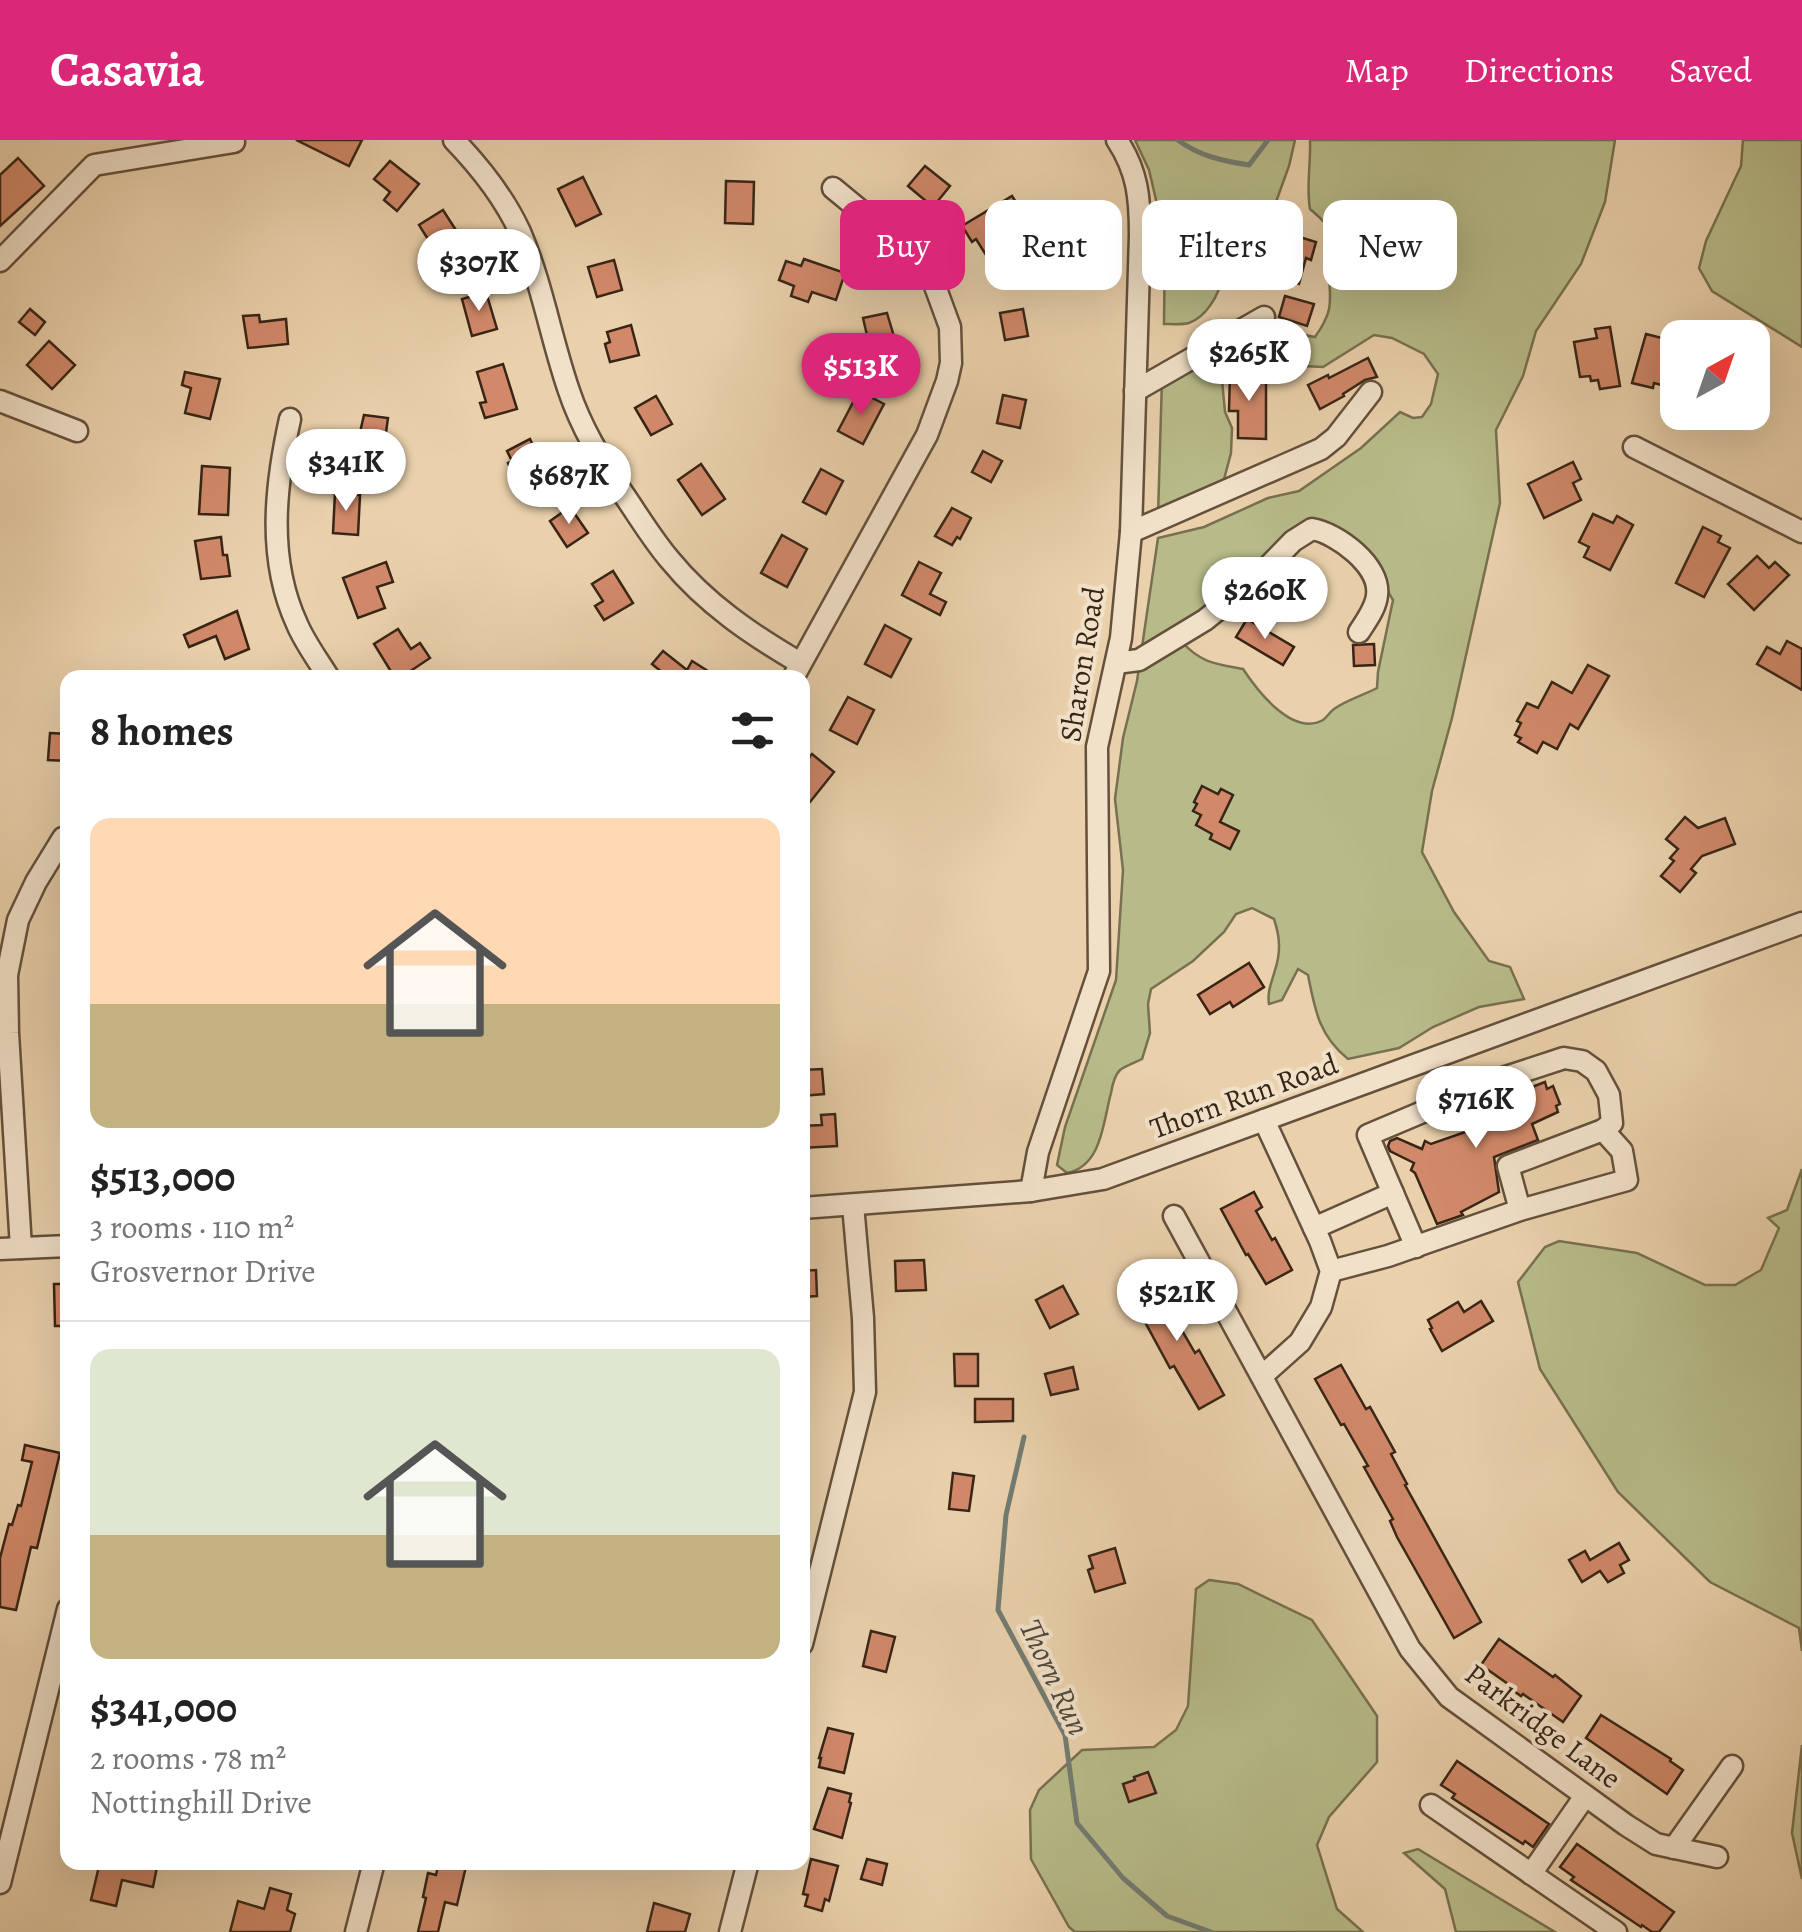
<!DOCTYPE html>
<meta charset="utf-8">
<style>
:root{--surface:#fff;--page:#f6f6f6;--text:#222;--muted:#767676;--line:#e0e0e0;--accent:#db2777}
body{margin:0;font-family:Alegreya,serif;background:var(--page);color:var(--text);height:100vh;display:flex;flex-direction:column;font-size:38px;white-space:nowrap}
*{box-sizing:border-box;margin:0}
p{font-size:32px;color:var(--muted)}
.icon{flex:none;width:55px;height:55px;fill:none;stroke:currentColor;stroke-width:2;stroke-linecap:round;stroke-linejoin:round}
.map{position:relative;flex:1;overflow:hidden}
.sheet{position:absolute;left:60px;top:530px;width:750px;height:1200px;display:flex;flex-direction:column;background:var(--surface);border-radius:20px;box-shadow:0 10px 40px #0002}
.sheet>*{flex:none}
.hud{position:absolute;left:840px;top:60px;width:810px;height:90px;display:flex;gap:20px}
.needle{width:65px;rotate:40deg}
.controls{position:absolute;left:1660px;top:180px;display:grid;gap:20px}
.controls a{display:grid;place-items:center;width:110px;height:110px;border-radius:20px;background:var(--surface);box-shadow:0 10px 40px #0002;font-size:50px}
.price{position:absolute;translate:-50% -85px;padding:0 22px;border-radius:35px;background:#fff;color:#222;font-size:32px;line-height:65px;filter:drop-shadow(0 2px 5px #0008)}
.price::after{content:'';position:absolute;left:50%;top:60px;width:30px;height:22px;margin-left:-15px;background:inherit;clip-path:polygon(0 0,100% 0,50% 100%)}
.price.selected{background:var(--accent);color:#fff}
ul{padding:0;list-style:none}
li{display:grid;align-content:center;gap:20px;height:530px;padding:0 30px}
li+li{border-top:2px solid var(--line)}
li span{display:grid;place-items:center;height:310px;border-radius:20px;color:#555}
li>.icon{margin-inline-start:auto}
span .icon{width:180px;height:180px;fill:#fffc;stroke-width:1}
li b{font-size:42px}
h2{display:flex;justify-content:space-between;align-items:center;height:120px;padding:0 30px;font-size:42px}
.chip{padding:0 35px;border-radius:20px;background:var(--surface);box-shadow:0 10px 40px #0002;font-size:35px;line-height:90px}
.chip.selected{background:var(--accent);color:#fff}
header{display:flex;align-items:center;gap:60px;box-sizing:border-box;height:140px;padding:0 50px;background:var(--accent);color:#fff}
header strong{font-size:48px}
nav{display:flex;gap:55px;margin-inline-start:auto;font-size:35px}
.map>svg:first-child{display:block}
.green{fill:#b7bb89;stroke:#787050;stroke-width:2.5;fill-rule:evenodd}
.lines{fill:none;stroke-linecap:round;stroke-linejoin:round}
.stream{stroke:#727c72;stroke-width:5}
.building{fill:#d1896a;stroke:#382516;stroke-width:2.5}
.minor-casing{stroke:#64503c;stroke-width:25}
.minor{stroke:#f1e1c9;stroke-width:20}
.labels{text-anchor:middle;stroke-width:8;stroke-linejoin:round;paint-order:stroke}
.street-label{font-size:30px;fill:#382516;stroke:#f1e1c9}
.water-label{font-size:32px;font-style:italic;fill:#50493c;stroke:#f1e1c9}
</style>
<header>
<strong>Casavia</strong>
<nav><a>Map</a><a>Directions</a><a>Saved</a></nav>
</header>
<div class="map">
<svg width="1802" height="1792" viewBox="0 0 1802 1792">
<rect width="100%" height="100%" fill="#ead1ac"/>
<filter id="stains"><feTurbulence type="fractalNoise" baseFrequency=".002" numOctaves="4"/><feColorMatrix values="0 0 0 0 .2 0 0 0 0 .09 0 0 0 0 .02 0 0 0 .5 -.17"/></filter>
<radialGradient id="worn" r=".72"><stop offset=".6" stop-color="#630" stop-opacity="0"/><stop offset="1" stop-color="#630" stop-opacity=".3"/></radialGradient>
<g class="green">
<path d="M1135 0H1295L1289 26 1272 73 1260 84 1211 79 1199 87 1204 113 1222 138C1219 155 1206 177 1189 183 1182 185 1171 184 1164 184L1165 98 1149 30Z"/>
<path d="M1310 0H1615L1605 62 1581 124 1536 191 1523 236 1496 290 1500 363 1452 578 1432 651 1422 712 1454 772 1489 821 1510 827 1524 859 1479 867 1433 887 1399 908 1348 919C1319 896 1315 870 1308 835L1298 829 1282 860 1269 864C1267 851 1272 842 1275 830 1281 812 1280 797 1274 779L1252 768 1236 774 1224 792 1193 821 1151 849 1148 864 1150 893 1142 919C1136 922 1125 926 1120 930 1115 935 1112 947 1111 953 1103 982 1102 1026 1067 1033L1057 1025 1065 987 1116 840 1123 730 1115 659 1123 598 1137 541 1158 398 1204 387 1268 358 1299 351 1361 308 1400 272 1413 278 1422 277 1431 264 1438 234 1424 214 1392 198 1374 195 1323 227 1302 226 1249 217 1233 225 1222 240 1225 272 1232 288 1231 313 1223 343 1158 376 1162 239 1254 192 1270 188 1315 197C1336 167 1329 161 1329 127 1329 117 1334 104 1331 94 1328 84 1318 76 1310 69 1306 46 1311 24 1310 0ZM1316 383 1344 391 1363 411 1393 460 1378 532 1377 548C1364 555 1346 560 1334 569 1331 571 1326 578 1323 580 1292 597 1257 550 1243 529 1216 524 1201 523 1182 502L1184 482 1244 441Z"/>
<path d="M1743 0H1802V207L1712 151 1699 128 1706 101 1741 26Z"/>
<path d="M1802 1029V1511L1799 1488 1710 1442 1618 1352 1540 1229 1518 1142 1545 1107 1559 1101 1637 1113 1705 1145H1735L1761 1130 1779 1088 1768 1078 1787 1070Z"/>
<path d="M1209 1440 1238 1444 1312 1480 1377 1576V1622L1329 1677 1317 1705 1337 1769 1363 1792H1075L1069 1787 1031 1719 1030 1670 1039 1650 1082 1610 1154 1607 1176 1590 1188 1566 1196 1449Z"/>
<path d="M1802 1605V1739L1792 1693Z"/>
<path d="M1418 1709 1555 1792H1456L1445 1749 1404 1713Z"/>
</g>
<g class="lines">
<g class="stream">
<path d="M1178 0C1199 16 1223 21 1249 25L1268 0"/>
<path d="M1024 1297 1006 1375 998 1470 1065 1595 1077 1683 1123 1738 1167 1776 1211 1792"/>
</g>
</g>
<g class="building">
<path d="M296 0H362L349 26Z"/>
<path d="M18 18 44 46 0 86V35Z"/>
<path d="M390 21 419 44 397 71 384 60 390 52 374 39Z"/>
<path d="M925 26 950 46 933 67 908 46Z"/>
<path d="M583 37 601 74 576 86 558 49Z"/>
<path d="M726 41 754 42 753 84 725 83Z"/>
<path d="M1012 56 1023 73 1005 84 1013 98 986 115 976 99 972 102 962 86Z"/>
<path d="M443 70 468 109 444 125 419 85Z"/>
<path d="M1277 90 1316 102 1311 120 1306 118 1299 144 1284 139 1285 136 1265 130Z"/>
<path d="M804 119 845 133 836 160 812 152 808 162 791 156 794 146 779 140 786 121 801 126Z"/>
<path d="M614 120 622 150 597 157 588 127Z"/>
<path d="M486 152 497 189 472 196 462 159Z"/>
<path d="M1285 156 1314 164 1307 186 1279 177Z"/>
<path d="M30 169 45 182 35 195 19 182Z"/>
<path d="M1023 169 1028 196 1005 200 1000 173Z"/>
<path d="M887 173 898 210 872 217 863 178Z"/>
<path d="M259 175 260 182 286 179 288 204 248 208 243 176Z"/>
<path d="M631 185 639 215 610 222 605 204 610 202 607 192Z"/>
<path d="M1610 187 1620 246 1600 249 1598 240 1591 241 1590 236 1580 237 1574 202 1597 198 1595 189Z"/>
<path d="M1646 194 1678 202V215L1669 247 1654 243 1653 248 1632 243Z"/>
<path d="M49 201 75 225 52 249 27 225Z"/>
<path d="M1368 218 1377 237 1365 240 1343 254 1344 256 1320 269 1308 245 1328 235 1329 238Z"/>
<path d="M503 224 517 269 485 278 480 263 486 262 477 232Z"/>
<path d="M185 232 220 239 210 279 185 273 191 248 182 245Z"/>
<path d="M1230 234H1266V299L1238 298V271H1229Z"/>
<path d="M859 251 884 264 863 304 838 291Z"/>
<path d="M1003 255 1026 260 1020 288 997 283Z"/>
<path d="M656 256 672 284 651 295 635 268Z"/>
<path d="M364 275 388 278 383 314 356 310Z"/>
<path d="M530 299 548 336 539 340 544 350 526 359 508 323 512 321 507 311Z"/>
<path d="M983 311 1002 321 991 342 972 332Z"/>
<path d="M1573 322 1581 339 1573 343 1581 360 1544 378 1528 344Z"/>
<path d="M701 324 725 359 702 375 678 340Z"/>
<path d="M202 326 230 328 228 375 199 374Z"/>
<path d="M821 329 843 341 826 374 803 362Z"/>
<path d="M335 353 360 355 358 395 333 393Z"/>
<path d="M570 367 588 393 567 407 550 381Z"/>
<path d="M952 368 971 378 960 399 957 397 952 405 935 396Z"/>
<path d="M1593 374 1613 383 1617 376 1633 385 1610 430 1584 417 1589 407 1579 402Z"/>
<path d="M1703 387 1721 396 1718 402 1730 408 1704 457 1676 443Z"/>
<path d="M782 395 807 409 787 447 761 433Z"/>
<path d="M221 397 223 415H227L230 436 201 439 195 401Z"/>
<path d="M1757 416 1769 428 1775 422 1789 435 1754 470 1728 444Z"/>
<path d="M386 422 393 442 377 447 385 468 358 478 343 438Z"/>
<path d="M919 422 941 433 930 454 946 462 940 475 902 455Z"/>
<path d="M613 431 633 463 604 480 595 466 603 461 592 444Z"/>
<path d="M237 471 249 509 225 519 216 496 189 507 184 495Z"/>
<path d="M1247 479 1294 507 1283 525 1236 497Z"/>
<path d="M885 485 911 499 891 537 865 524Z"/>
<path d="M398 489 411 509 420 503 430 518 400 538H395L374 504Z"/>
<path d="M1787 501 1802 509V550L1757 524 1767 507 1780 514Z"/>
<path d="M1374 504 1375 525 1354 526 1353 505Z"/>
<path d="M663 511 687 530 692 521 719 538H669L652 524Z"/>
<path d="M1588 525 1609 536 1578 589 1570 584 1557 609 1543 602 1537 613 1518 602 1521 598 1515 595 1521 583 1517 581 1527 563 1538 568 1552 542 1572 553Z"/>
<path d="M848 557 874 570 857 604 830 590Z"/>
<path d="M50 593 68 594V621L48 620Z"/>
<path d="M812 614 834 632 802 672V626Z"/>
<path d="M1202 646 1218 654 1221 649 1233 655 1220 682 1239 691 1230 709 1210 699 1212 694 1196 685 1201 675 1193 671 1197 664 1194 662Z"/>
<path d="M1685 677 1698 688 1725 678 1735 704 1702 716 1691 729 1696 733 1680 752 1661 736 1674 721 1670 718 1678 709 1666 699Z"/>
<path d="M1249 823 1264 847 1233 867 1230 862 1210 874 1198 855Z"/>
<path d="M822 929 824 954 802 956V930Z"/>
<path d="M1545 942 1547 949 1553 946 1560 964 1556 966 1558 972 1532 984 1538 1000 1494 1017 1499 1052 1461 1072 1463 1075 1437 1084 1415 1033 1411 1030 1414 1023 1390 1011 1388 1006 1390 1001 1397 998 1422 1009 1425 1001 1431 1004 1474 989 1468 972Z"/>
<path d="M835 974 837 1006 802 1008V986L822 985 821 975Z"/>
<path d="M1254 1052 1262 1067 1256 1071 1272 1100 1275 1098 1292 1130 1266 1144 1248 1114 1246 1115 1221 1069Z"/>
<path d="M924 1120 926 1150 896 1151 895 1121Z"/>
<path d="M816 1130 817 1156 802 1157V1131Z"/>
<path d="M1158 1136 1175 1167 1170 1170 1195 1213 1199 1210 1224 1255 1199 1269 1174 1226 1170 1228 1145 1182 1149 1180 1133 1150Z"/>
<path d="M54 1144H68V1186H55Z"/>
<path d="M1063 1146 1078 1174 1050 1188 1036 1160Z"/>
<path d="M1481 1161 1493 1181 1442 1211 1430 1189 1432 1188 1428 1180 1458 1162 1464 1172Z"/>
<path d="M954 1214H978V1246H955Z"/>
<path d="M1341 1225 1366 1269 1370 1267 1395 1312 1391 1314 1407 1344 1405 1345 1481 1482 1454 1498 1397 1397 1390 1381 1393 1379 1364 1327 1368 1326 1344 1284 1341 1285 1315 1239Z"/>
<path d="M1073 1227 1078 1249 1051 1255 1045 1234Z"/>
<path d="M975 1259H1013V1281L975 1282Z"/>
<path d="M25 1305 60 1313 37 1408 31 1407 16 1470 0 1467V1418L9 1384 12 1385 18 1365 21 1366 32 1322 22 1320Z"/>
<path d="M953 1333 974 1336 969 1371 949 1369Z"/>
<path d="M1619 1403 1629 1420 1620 1425 1624 1433 1608 1442 1600 1431 1582 1442 1569 1420 1585 1411 1590 1420Z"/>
<path d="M1115 1408 1125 1443 1095 1452 1088 1430 1093 1428 1089 1416Z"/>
<path d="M871 1491 895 1497 886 1532 863 1526Z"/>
<path d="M1499 1499 1553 1537 1555 1535 1581 1556 1563 1582 1523 1554 1521 1556 1507 1546 1508 1544 1481 1525Z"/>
<path d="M1601 1575 1671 1619 1670 1621 1683 1630 1667 1654 1586 1598Z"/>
<path d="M828 1588 853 1594 844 1633 819 1627 821 1618H819Z"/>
<path d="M1457 1621 1549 1684 1533 1707 1525 1701 1523 1704 1452 1658 1455 1654 1441 1645Z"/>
<path d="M1148 1632 1156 1653 1129 1662 1123 1644 1135 1640 1134 1637Z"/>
<path d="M828 1648 851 1654 849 1662 851 1663 842 1698 814 1689Z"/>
<path d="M1577 1704 1674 1772 1659 1792H1652L1642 1785 1641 1787 1571 1740 1574 1737 1560 1727Z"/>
<path d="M811 1719 838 1726 829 1761 825 1759 822 1771 805 1766 808 1755 803 1754Z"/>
<path d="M867 1719 887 1724 882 1745 861 1739Z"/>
<path d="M100 1722H158L153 1747 122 1740 116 1766 91 1760Z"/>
<path d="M439 1722H467L457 1765 445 1762 438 1792H418L426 1758 423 1757 428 1733 436 1735Z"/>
<path d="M270 1748 291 1754 287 1770 295 1774 290 1792H230L238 1761 264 1769Z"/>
<path d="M654 1763 690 1774 685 1792H647Z"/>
</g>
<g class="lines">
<g class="minor-casing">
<g id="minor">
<path d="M454 0C480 27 504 57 520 92 542 143 551 199 569 251 581 287 601 320 622 352 638 375 652 399 670 420 706 464 752 495 800 523"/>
<path d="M0 121 94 25 234 2"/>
<path d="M1135 251 1264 177"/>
<path d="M0 261 77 291"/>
<path d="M290 279C275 347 267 419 297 484 305 503 318 520 329 538"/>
<path d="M1634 307 1802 392"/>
<path d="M1131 392 1321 309 1336 297 1371 252"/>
<path d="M1116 523 1139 520 1205 480 1256 439 1293 401 1312 389C1337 393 1381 426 1377 455 1376 468 1366 481 1359 492"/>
<path d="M793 538 927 295 947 241 951 223 950 187 932 138 907 109 833 48"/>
<path d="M1031 1051 1038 1012 1099 831 1097 607 1121 498 1131 392 1140 95C1140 59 1138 32 1117 0"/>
<path d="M802 1068 1031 1051 1103 1039 1802 783"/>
<path d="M1174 1076 1410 1509 1449 1557 1626 1685 1656 1704 1717 1717"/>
<path d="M1314 1088 1393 1053"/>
<path d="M1416 1107 1368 995 1503 938 1564 918 1582 921 1596 931 1609 955 1612 983 1603 990"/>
<path d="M21 1108 8 893 7 835 18 780 36 742 63 698"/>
<path d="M0 1109 68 1106"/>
<path d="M1331 1131 1388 1116 1520 1070 1627 1040 1622 1011 1603 990 1508 1026 1520 1070"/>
<path d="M1262 1236 1300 1202 1321 1167 1331 1131 1320 1101 1264 980"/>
<path d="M802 1504 865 1252 863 1178 853 1065"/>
<path d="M1431 1665 1616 1792"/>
<path d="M1674 1708 1732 1626"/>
<path d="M1531 1734 1585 1656"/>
<path d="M0 1743 68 1469"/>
<path d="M356 1792 374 1722"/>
<path d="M730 1792 748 1722"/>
</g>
</g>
<use href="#minor" class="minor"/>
</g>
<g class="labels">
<g class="street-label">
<text transform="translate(1082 524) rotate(-81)" y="10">Sharon Road</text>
<text transform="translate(1244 956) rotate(-20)" y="10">Thorn Run Road</text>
<text transform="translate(1543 1586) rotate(37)" y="10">Parkridge Lane</text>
</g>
<g class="water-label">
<text transform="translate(1055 1537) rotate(65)" y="11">Thorn Run</text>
</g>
</g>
<rect width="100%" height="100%" filter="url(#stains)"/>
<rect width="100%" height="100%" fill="url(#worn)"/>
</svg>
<div class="controls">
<a><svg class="needle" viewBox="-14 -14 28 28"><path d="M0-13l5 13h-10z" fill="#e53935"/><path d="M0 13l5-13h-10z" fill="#767676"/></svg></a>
</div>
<b class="price" style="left:479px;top:174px">$307K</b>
<b class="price" style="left:1249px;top:264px">$265K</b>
<b class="price selected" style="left:861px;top:278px">$513K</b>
<b class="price" style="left:346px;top:374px">$341K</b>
<b class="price" style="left:569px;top:387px">$687K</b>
<b class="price" style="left:1265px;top:502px">$260K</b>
<b class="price" style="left:1476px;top:1011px">$716K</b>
<b class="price" style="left:1177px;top:1204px">$521K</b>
<div class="hud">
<a class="chip selected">Buy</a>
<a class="chip">Rent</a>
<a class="chip">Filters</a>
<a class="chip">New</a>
</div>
<section class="sheet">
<h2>8 homes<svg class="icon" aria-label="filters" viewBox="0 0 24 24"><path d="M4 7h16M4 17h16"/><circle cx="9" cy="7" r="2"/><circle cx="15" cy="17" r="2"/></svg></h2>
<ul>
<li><span style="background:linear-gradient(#ffd9b3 60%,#c2b280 0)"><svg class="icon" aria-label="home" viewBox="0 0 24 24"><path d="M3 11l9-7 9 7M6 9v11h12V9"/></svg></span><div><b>$513,000</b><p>3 rooms · 110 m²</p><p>Grosvernor Drive</p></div></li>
<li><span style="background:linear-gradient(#dfe7d0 60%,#c2b280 0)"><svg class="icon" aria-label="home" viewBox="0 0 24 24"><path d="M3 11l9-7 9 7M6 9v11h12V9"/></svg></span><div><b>$341,000</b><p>2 rooms · 78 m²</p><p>Nottinghill Drive</p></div></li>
</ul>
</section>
</div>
